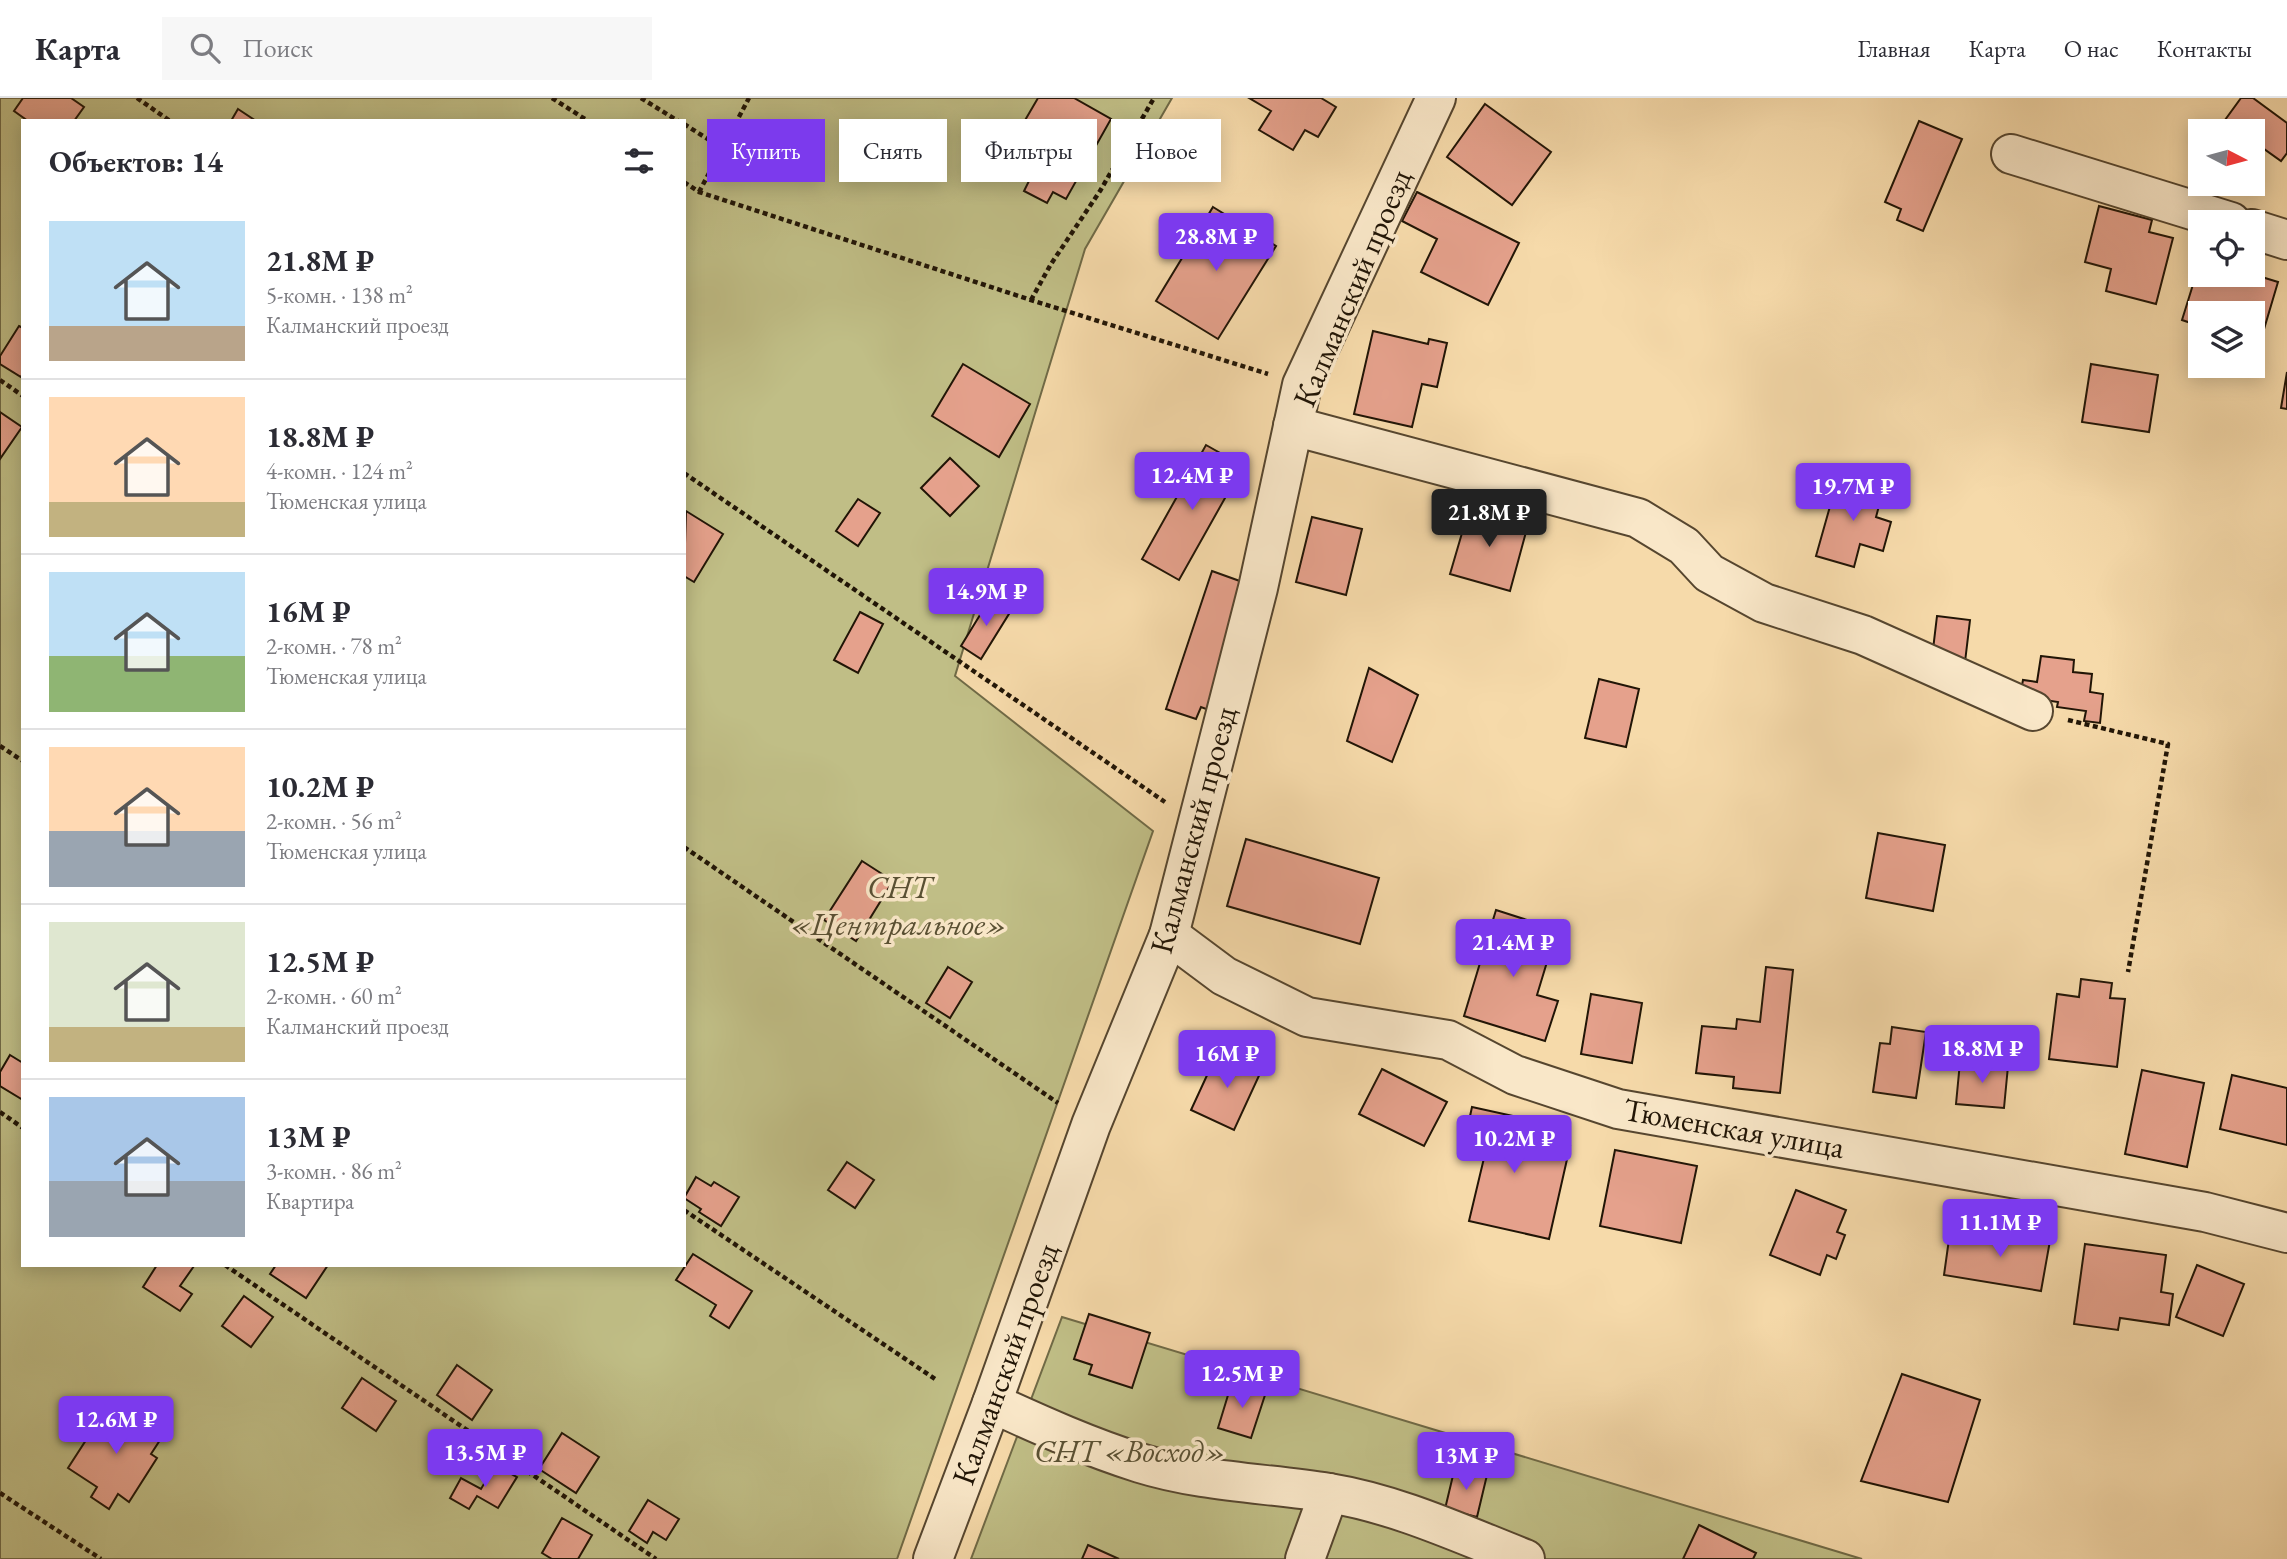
<!DOCTYPE html>
<html lang="ru">
<meta charset="utf-8">
<style>
:root{--surface:#fff;--page:#f7f7f7;--text:#2b2b33;--muted:#7c7c81;--line:#e1e1e2;--accent:#7c3aed}
body{margin:0;font-family:"EB Garamond",serif;background:var(--page);color:var(--text);height:100vh;display:flex;flex-direction:column;font-size:26px;white-space:nowrap}
*{box-sizing:border-box;margin:0}
p{font-size:23px;color:var(--muted)}
.icon{flex:none;width:38px;height:38px;fill:none;stroke:currentColor;stroke-width:2;stroke-linecap:round;stroke-linejoin:round}
.map{position:relative;flex:1;overflow:hidden}
.panel{position:absolute;left:21px;top:21px;width:665px;height:1148px;display:flex;flex-direction:column;background:var(--surface);border-radius:0px;box-shadow:0 4px 18px #0003}
.panel>*{flex:none}
.hud{position:absolute;left:707px;top:21px;width:665px;height:63px;display:flex;gap:14px}
.needle{width:46px;rotate:96deg}
.controls{position:absolute;left:2188px;top:21px;display:grid;gap:14px}
.controls a{display:grid;place-items:center;width:77px;height:77px;border-radius:0px;background:var(--surface);box-shadow:0 4px 18px #0003;font-size:35px}
.price{position:absolute;translate:-50% -60px;padding:0 16px;border-radius:7px;background:var(--accent);color:#fff;font-size:23px;line-height:46px;filter:drop-shadow(0 2px 4px #0008)}
.price::after{content:'';position:absolute;left:50%;top:42px;width:21px;height:16px;margin-left:-10px;background:inherit;clip-path:polygon(0 0,100% 0,50% 100%)}
.price.active{background:#222;color:#fff}
ul{padding:0;list-style:none}
li{display:flex;align-items:center;gap:21px;height:175px;padding:0 28px}
li+li{border-top:2px solid var(--line)}
li span{display:grid;place-items:center;flex:none;width:196px;height:140px;border-radius:0px;color:#555}
li>.icon{margin-inline-start:auto}
span .icon{width:84px;height:84px;fill:#fffc;stroke-width:1}
li b{font-size:30px}
h2{display:flex;justify-content:space-between;align-items:center;height:84px;padding:0 28px;font-size:30px}
.tag{padding:0 24px;border-radius:0px;background:var(--surface);box-shadow:0 4px 18px #0003;font-size:24px;line-height:63px}
.tag.active{background:var(--accent);color:#fff}
header{display:flex;align-items:center;gap:42px;box-sizing:border-box;height:98px;padding:0 35px;background:var(--surface);border-bottom:2px solid var(--line)}
header strong{font-size:33px}
nav{display:flex;gap:38px;margin-inline-start:auto;font-size:24px}
.search{width:490px;height:63px;background:var(--page);display:flex;align-items:center;gap:18px;box-sizing:border-box;padding:0 24px;border-radius:0px;color:var(--muted);font-size:26px}
.map>svg:first-child{display:block}
.green{fill:#c0be86;stroke:#706a46;stroke-width:2;fill-rule:evenodd}
.building{fill:#e5a18c;stroke:#211506;stroke-width:2}
.lines{fill:none;stroke-linecap:round;stroke-linejoin:round}
.minor-casing{stroke:#56462f;stroke-width:42}
.path{stroke:#211506;stroke-width:4.5;stroke-dasharray:5 3.5;stroke-linecap:butt}
.minor{stroke:#f9e7c8;stroke-width:38}
.labels{text-anchor:middle;stroke-width:7;stroke-linejoin:round;paint-order:stroke}
.street-label{font-size:32px;fill:#211506;stroke:#f9e7c8}
.park-label{font-size:32px;font-style:italic;fill:#595033;stroke:#f9e7c8}
</style>
<header>
<strong>Карта</strong>
<div class="search"><svg class="icon" aria-label="search" viewBox="0 0 24 24"><circle cx="10" cy="10" r="6"/><path d="M15 15l6 6"/></svg>Поиск</div>
<nav><a>Главная</a><a>Карта</a><a>О нас</a><a>Контакты</a></nav>
</header>
<div class="map">
<svg width="2287" height="1461" viewBox="0 0 2287 1461">
<rect width="100%" height="100%" fill="#f6daaa"/>
<filter id="stains"><feTurbulence type="fractalNoise" baseFrequency=".00286" numOctaves="4"/><feColorMatrix values="0 0 0 0 .2 0 0 0 0 .09 0 0 0 0 .02 0 0 0 .5 -.17"/></filter>
<radialGradient id="worn" r=".72"><stop offset=".6" stop-color="#630" stop-opacity="0"/><stop offset="1" stop-color="#630" stop-opacity=".3"/></radialGradient>
<g class="green">
<path d="M0 0H1172L1085 151 955 578 1153 733 897 1461H0ZM23 23H684V1167H23Z"/>
<path d="M1062 1219 1862 1461H971Z"/>
</g>
<g class="building">
<path d="M23 0H71L84 9 74 23H28L14 13Z"/>
<path d="M1038 0H1074L1111 21 1066 101 1053 94 1047 105 1024 93 1029 83 1014 75 1028 51 1013 43Z"/>
<path d="M1249 0H1321L1336 9 1318 39 1305 32 1293 52 1259 32 1271 13Z"/>
<path d="M2241 0H2253L2287 25V55L2281 63 2257 46 2252 53V33H2217Z"/>
<path d="M1485 6 1551 54 1512 107 1447 59Z"/>
<path d="M238 11 256 23H231Z"/>
<path d="M1919 23 1962 41 1923 133 1897 122 1901 111 1885 104Z"/>
<path d="M1417 94 1519 145 1488 207 1421 174 1437 141 1402 123Z"/>
<path d="M2099 108 2152 122 2149 134 2173 140 2156 206 2106 193 2111 171 2085 164Z"/>
<path d="M1213 109 1276 148 1218 241 1156 203Z"/>
<path d="M2200 164V177L2252 176 2278 184 2259 248 2252 246V215H2200V228L2182 222Z"/>
<path d="M19 228 23 230V275L21 279 0 266V258Z"/>
<path d="M1373 233 1428 246 1429 241 1447 245 1437 289 1422 286 1412 329 1354 316Z"/>
<path d="M963 266 1030 306 999 359 932 318Z"/>
<path d="M2091 266 2158 277 2149 334 2082 324Z"/>
<path d="M2287 274V311L2281 310Z"/>
<path d="M0 314 22 329 0 361Z"/>
<path d="M1206 347 1243 368 1179 482 1142 461Z"/>
<path d="M950 360 979 388 950 418 921 390Z"/>
<path d="M1838 380 1883 393 1876 419 1891 424 1883 453 1860 446 1854 469 1816 458Z"/>
<path d="M858 401 880 415 858 448 836 433Z"/>
<path d="M1487 405 1513 412 1508 429 1526 434 1510 493 1450 476 1467 418 1482 423Z"/>
<path d="M686 413 723 436 694 484 684 478Z"/>
<path d="M1312 419 1362 431 1346 497 1296 484Z"/>
<path d="M1212 473 1248 486 1214 614 1201 609 1196 621 1166 611Z"/>
<path d="M991 499 1012 511 981 561 961 548Z"/>
<path d="M860 514 883 526 858 575 834 562Z"/>
<path d="M1937 518 1970 522 1965 564 1932 560Z"/>
<path d="M2041 558 2074 562 2073 574 2092 576 2090 594 2103 596 2100 625 2084 623 2086 613 2057 609 2058 604 2020 598 2023 582 2037 584Z"/>
<path d="M1369 570 1418 597 1392 664 1347 643Z"/>
<path d="M1599 581 1639 591 1626 649 1585 640Z"/>
<path d="M1878 735 1945 747 1933 813 1866 800Z"/>
<path d="M1246 741 1379 780 1360 846 1227 808Z"/>
<path d="M862 763 893 783 856 843 824 822Z"/>
<path d="M1496 812 1549 829 1542 851 1550 854 1537 897 1558 903 1545 943 1464 918Z"/>
<path d="M948 869 972 884 950 920 926 905Z"/>
<path d="M1766 869 1793 872 1780 995 1733 990 1734 979 1696 975 1702 928 1736 931 1737 921 1760 924Z"/>
<path d="M2081 881 2112 885 2110 900 2125 901 2117 969 2049 961 2057 896 2079 899Z"/>
<path d="M1591 896 1642 905 1632 965 1581 956Z"/>
<path d="M1892 929 1926 934 1916 1000 1873 994 1880 945 1890 946Z"/>
<path d="M1234 955 1263 969 1234 1032 1191 1012 1215 960 1228 967Z"/>
<path d="M10 957 23 965V1002L0 988V974Z"/>
<path d="M1960 964 2008 968 2004 1010 1956 1006Z"/>
<path d="M1382 971 1447 1004 1424 1048 1359 1016Z"/>
<path d="M2142 972 2204 985 2187 1069 2125 1056Z"/>
<path d="M2232 977 2287 990V1047L2220 1031Z"/>
<path d="M1472 1009 1513 1018 1509 1034 1570 1048 1549 1141 1469 1123 1484 1060 1462 1055Z"/>
<path d="M1615 1052 1697 1068 1681 1145 1600 1128Z"/>
<path d="M847 1064 874 1082 855 1110 828 1092Z"/>
<path d="M696 1079 711 1088 714 1084 739 1099 721 1128 699 1114 701 1111 684 1100Z"/>
<path d="M1796 1092 1846 1112 1837 1134 1845 1137 1836 1161 1827 1157 1820 1177 1770 1157Z"/>
<path d="M2010 1130 2051 1137 2041 1193 1944 1177 1950 1134 2008 1144Z"/>
<path d="M2085 1146 2166 1157 2161 1194 2173 1196 2169 1227 2120 1220 2118 1232 2074 1226Z"/>
<path d="M693 1156 752 1193 729 1230 710 1218 716 1207 676 1182Z"/>
<path d="M157 1167 194 1168 180 1188 192 1196 180 1213 143 1189Z"/>
<path d="M276 1167H328L306 1200 270 1176Z"/>
<path d="M2197 1167 2244 1186 2223 1238 2176 1219Z"/>
<path d="M244 1198 273 1219 251 1249 222 1228Z"/>
<path d="M1089 1216 1150 1235 1132 1290 1089 1276 1092 1267 1074 1261Z"/>
<path d="M457 1267 492 1292 472 1322 437 1297Z"/>
<path d="M1902 1276 1980 1302 1948 1404 1861 1383Z"/>
<path d="M362 1280 396 1303 376 1333 342 1310Z"/>
<path d="M1232 1284 1266 1294 1251 1340 1218 1330Z"/>
<path d="M110 1305 162 1339 151 1356 157 1360 129 1404 118 1396 109 1411 91 1399 97 1389 68 1370Z"/>
<path d="M562 1335 599 1359 576 1395 539 1371Z"/>
<path d="M495 1367 517 1379 498 1410 477 1398 469 1411 450 1400 461 1380 481 1391Z"/>
<path d="M1455 1369 1487 1377 1477 1419 1445 1411Z"/>
<path d="M648 1402 679 1421 666 1442 653 1434 647 1445 629 1433Z"/>
<path d="M562 1420 592 1437 578 1461H552L542 1455Z"/>
<path d="M1699 1427 1756 1455 1753 1461H1683Z"/>
<path d="M1088 1447 1119 1461H1082Z"/>
</g>
<g class="lines">
<g class="minor-casing">
<g id="minor">
<path d="M2011 56 2231 124"/>
<path d="M2252 131 2287 142"/>
<path d="M1293 328 1638 420 1684 448 1709 475 1764 505 1863 537 2033 613"/>
<path d="M1169 837 1224 878 1307 919 1448 942 1515 977 1618 1011 2205 1114 2287 1135"/>
<path d="M992 1305C1040 1327 1089 1349 1140 1365 1201 1384 1266 1385 1329 1395 1397 1406 1461 1436 1525 1461"/>
<path d="M933 1461 992 1305 1091 1027 1169 837 1258 490 1302 287 1436 0"/>
<path d="M1305 1461 1329 1395"/>
</g>
</g>
<g class="path">
<path d="M137 0 170 23"/>
<path d="M552 0 588 23"/>
<path d="M641 0 678 23"/>
<path d="M684 26 722 50"/>
<path d="M684 84 699 94 1031 202 1268 276"/>
<path d="M699 94 749 0"/>
<path d="M1031 202 1051 166 1100 93 1154 0"/>
<path d="M0 282 23 298"/>
<path d="M684 375 1165 704"/>
<path d="M2068 622 2168 646 2128 874"/>
<path d="M0 648 23 663"/>
<path d="M684 749 1058 1005"/>
<path d="M0 1014 23 1030"/>
<path d="M684 1112 935 1281"/>
<path d="M225 1167 656 1461"/>
<path d="M0 1395 101 1461"/>
</g>
<use href="#minor" class="minor"/>
</g>
<g class="labels">
<g class="street-label">
<text transform="translate(1352 190) rotate(-67)" y="11">Калманский проезд</text>
<text transform="translate(1193 732) rotate(-75)" y="11">Калманский проезд</text>
<text transform="translate(1734 1030) rotate(10)" y="11">Тюменская улица</text>
<text transform="translate(1005 1266) rotate(-70)" y="11">Калманский проезд</text>
</g>
<g class="park-label">
<text x="899" y="800">СНТ<tspan x="899" dy="37">«Центральное»</tspan></text>
<text x="1130" y="1364">СНТ «Восход»</text>
</g>
</g>
<rect width="100%" height="100%" filter="url(#stains)"/>
<rect width="100%" height="100%" fill="url(#worn)"/>
</svg>
<div class="controls">
<a><svg class="needle" viewBox="-14 -14 28 28"><path d="M0-13l5 13h-10z" fill="#e53935"/><path d="M0 13l5-13h-10z" fill="#7c7c81"/></svg></a>
<a><svg class="icon" aria-label="locate" viewBox="0 0 24 24"><circle cx="12" cy="12" r="6"/><path d="M12 2v4M12 18v4M2 12h4M18 12h4"/></svg></a>
<a><svg class="icon" aria-label="layers" viewBox="0 0 24 24"><path d="M12 4l9 5-9 5-9-5zM3 14l9 5 9-5"/></svg></a>
</div>
<b class="price" style="left:1216px;top:175px">28.8M ₽</b>
<b class="price" style="left:1192px;top:414px">12.4M ₽</b>
<b class="price" style="left:1853px;top:425px">19.7M ₽</b>
<b class="price active" style="left:1489px;top:451px">21.8M ₽</b>
<b class="price" style="left:986px;top:530px">14.9M ₽</b>
<b class="price" style="left:1513px;top:881px">21.4M ₽</b>
<b class="price" style="left:1982px;top:987px">18.8M ₽</b>
<b class="price" style="left:1227px;top:992px">16M ₽</b>
<b class="price" style="left:1514px;top:1077px">10.2M ₽</b>
<b class="price" style="left:2000px;top:1161px">11.1M ₽</b>
<b class="price" style="left:1242px;top:1312px">12.5M ₽</b>
<b class="price" style="left:116px;top:1358px">12.6M ₽</b>
<b class="price" style="left:485px;top:1391px">13.5M ₽</b>
<b class="price" style="left:1466px;top:1394px">13M ₽</b>
<div class="hud">
<a class="tag active">Купить</a>
<a class="tag">Снять</a>
<a class="tag">Фильтры</a>
<a class="tag">Новое</a>
</div>
<section class="panel">
<h2>Объектов: 14<svg class="icon" aria-label="filters" viewBox="0 0 24 24"><path d="M4 7h16M4 17h16"/><circle cx="9" cy="7" r="2"/><circle cx="15" cy="17" r="2"/></svg></h2>
<ul>
<li><span style="background:linear-gradient(#bfe0f5 75%,#b9a48a 0)"><svg class="icon" aria-label="home" viewBox="0 0 24 24"><path d="M3 11l9-7 9 7M6 9v11h12V9"/></svg></span><div><b>21.8M ₽</b><p>5-комн. · 138 m²</p><p>Калманский проезд</p></div></li>
<li><span style="background:linear-gradient(#ffd9b3 75%,#c2b280 0)"><svg class="icon" aria-label="home" viewBox="0 0 24 24"><path d="M3 11l9-7 9 7M6 9v11h12V9"/></svg></span><div><b>18.8M ₽</b><p>4-комн. · 124 m²</p><p>Тюменская улица</p></div></li>
<li><span style="background:linear-gradient(#bfe0f5 60%,#8fb573 0)"><svg class="icon" aria-label="home" viewBox="0 0 24 24"><path d="M3 11l9-7 9 7M6 9v11h12V9"/></svg></span><div><b>16M ₽</b><p>2-комн. · 78 m²</p><p>Тюменская улица</p></div></li>
<li><span style="background:linear-gradient(#ffd9b3 60%,#9aa5b1 0)"><svg class="icon" aria-label="home" viewBox="0 0 24 24"><path d="M3 11l9-7 9 7M6 9v11h12V9"/></svg></span><div><b>10.2M ₽</b><p>2-комн. · 56 m²</p><p>Тюменская улица</p></div></li>
<li><span style="background:linear-gradient(#dfe7d0 75%,#c2b280 0)"><svg class="icon" aria-label="home" viewBox="0 0 24 24"><path d="M3 11l9-7 9 7M6 9v11h12V9"/></svg></span><div><b>12.5M ₽</b><p>2-комн. · 60 m²</p><p>Калманский проезд</p></div></li>
<li><span style="background:linear-gradient(#a9c7e8 60%,#9aa5b1 0)"><svg class="icon" aria-label="home" viewBox="0 0 24 24"><path d="M3 11l9-7 9 7M6 9v11h12V9"/></svg></span><div><b>13M ₽</b><p>3-комн. · 86 m²</p><p>Квартира</p></div></li>
</ul>
</section>
</div>
